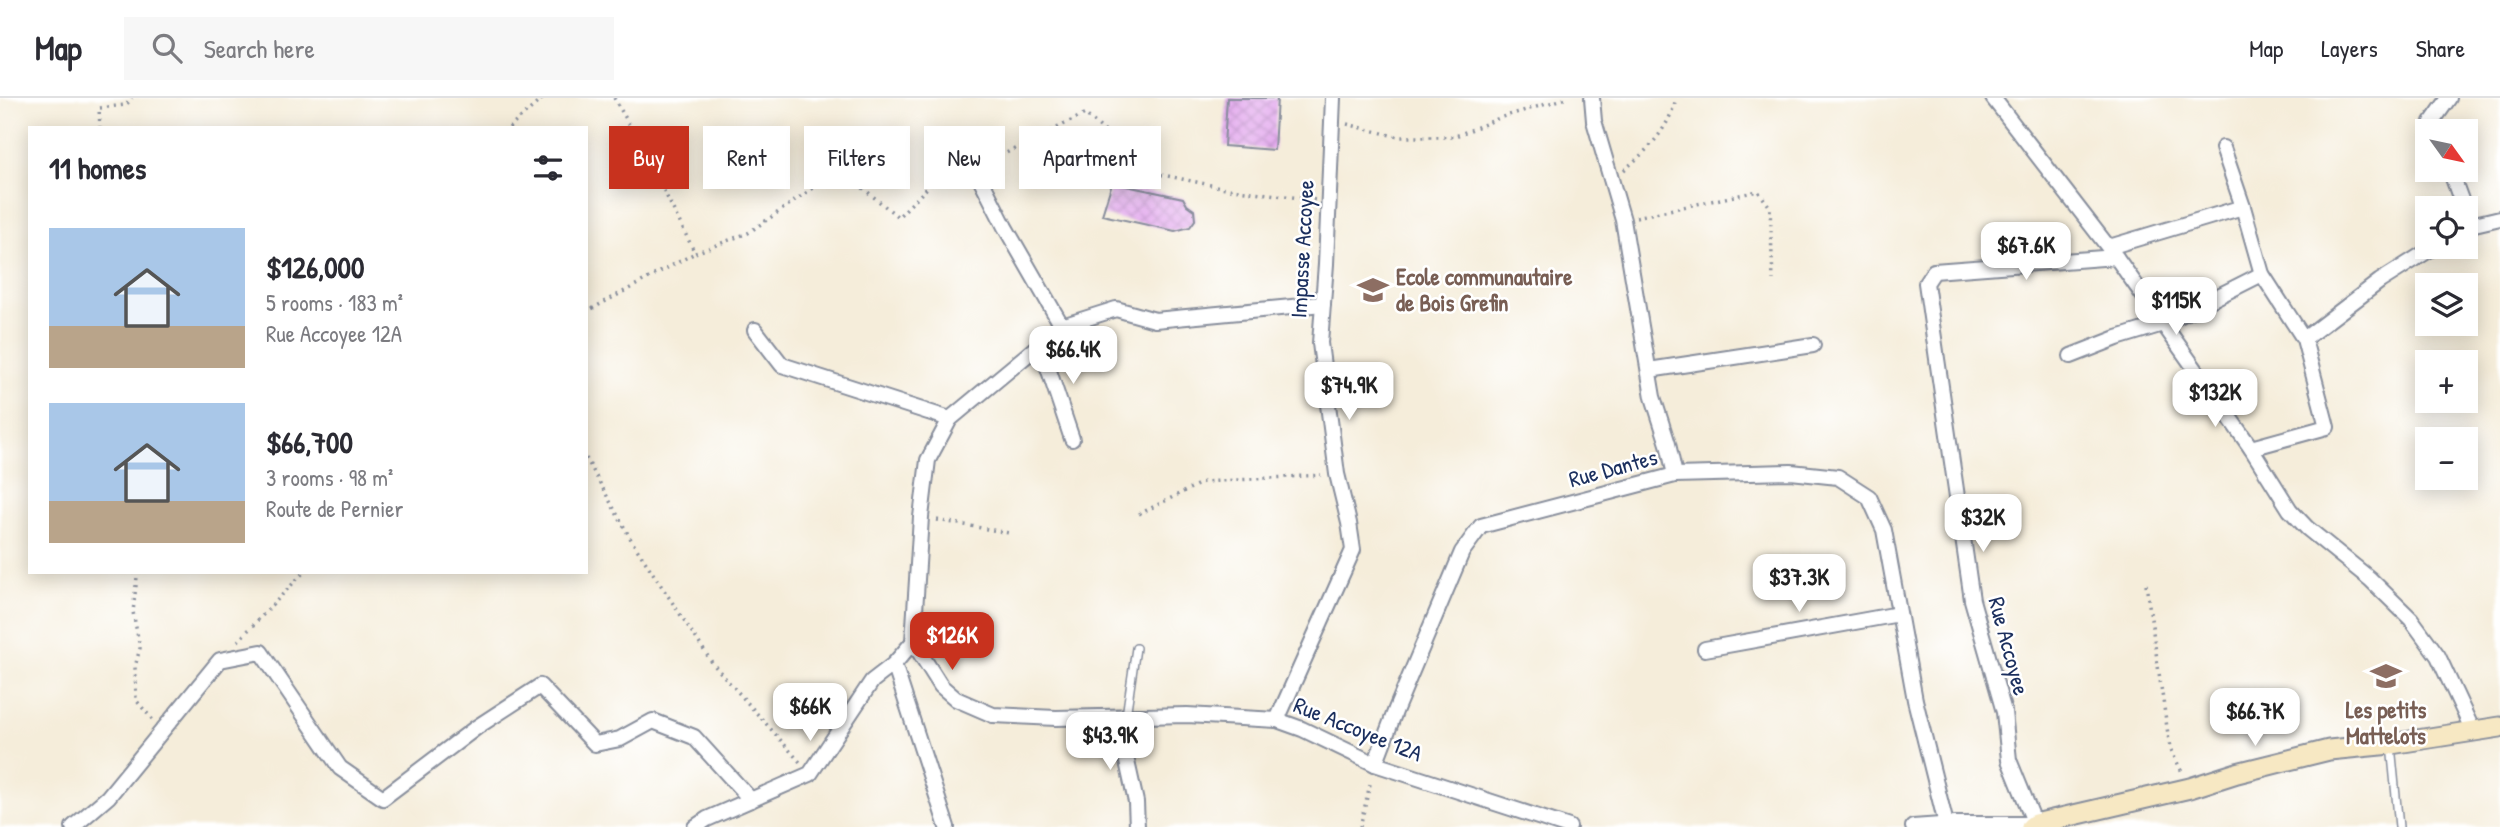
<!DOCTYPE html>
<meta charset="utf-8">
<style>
:root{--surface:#fff;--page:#f7f7f7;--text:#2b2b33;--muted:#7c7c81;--line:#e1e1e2;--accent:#c8321e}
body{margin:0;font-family:"Patrick Hand",sans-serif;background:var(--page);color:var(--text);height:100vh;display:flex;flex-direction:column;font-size:26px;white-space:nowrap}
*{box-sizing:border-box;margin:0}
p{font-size:23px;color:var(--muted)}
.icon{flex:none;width:38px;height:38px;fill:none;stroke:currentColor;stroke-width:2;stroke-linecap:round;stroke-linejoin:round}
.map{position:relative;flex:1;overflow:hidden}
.details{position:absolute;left:28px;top:28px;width:560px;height:448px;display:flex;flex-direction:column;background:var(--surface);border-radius:0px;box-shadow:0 4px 18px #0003}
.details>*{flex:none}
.top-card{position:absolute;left:609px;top:28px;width:665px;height:63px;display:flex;gap:14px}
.needle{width:46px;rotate:123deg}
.buttons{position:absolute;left:2415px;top:21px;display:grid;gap:14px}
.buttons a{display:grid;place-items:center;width:63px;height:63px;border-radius:0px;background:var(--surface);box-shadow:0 4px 18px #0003;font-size:35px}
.price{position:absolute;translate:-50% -60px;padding:0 16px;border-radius:14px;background:#fff;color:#222;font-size:23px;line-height:46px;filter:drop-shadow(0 2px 4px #0008)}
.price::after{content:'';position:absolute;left:50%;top:42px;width:21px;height:16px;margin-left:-10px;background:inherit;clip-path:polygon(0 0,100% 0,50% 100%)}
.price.on{background:var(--accent);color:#fff}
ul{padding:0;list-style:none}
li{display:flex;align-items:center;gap:21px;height:175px;padding:0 21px}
li span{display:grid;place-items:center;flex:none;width:196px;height:140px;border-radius:0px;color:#555}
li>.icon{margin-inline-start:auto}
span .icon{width:84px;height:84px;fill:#fffc;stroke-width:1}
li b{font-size:30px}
h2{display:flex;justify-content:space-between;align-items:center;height:84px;padding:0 21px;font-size:30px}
.chip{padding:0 24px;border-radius:0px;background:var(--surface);box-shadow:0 4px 18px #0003;font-size:24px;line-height:63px}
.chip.on{background:var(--accent);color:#fff}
header{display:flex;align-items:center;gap:42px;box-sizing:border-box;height:98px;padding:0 35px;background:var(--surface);border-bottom:2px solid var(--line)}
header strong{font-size:33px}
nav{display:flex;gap:38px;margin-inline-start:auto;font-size:24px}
.search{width:490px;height:63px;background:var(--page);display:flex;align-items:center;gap:18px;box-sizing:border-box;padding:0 24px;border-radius:0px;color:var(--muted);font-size:26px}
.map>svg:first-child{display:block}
.building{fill:url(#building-cross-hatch)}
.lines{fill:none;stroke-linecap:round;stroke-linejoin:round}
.lane-casing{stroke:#888e9c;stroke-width:10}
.street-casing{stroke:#888e9c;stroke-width:18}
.secondary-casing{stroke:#888e9c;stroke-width:23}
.path{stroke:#888e9c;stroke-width:3.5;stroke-dasharray:2 5;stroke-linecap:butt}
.lane{stroke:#fff;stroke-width:7}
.street{stroke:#fff;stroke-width:14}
.secondary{stroke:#f7e8c3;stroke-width:19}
.labels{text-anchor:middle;stroke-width:5;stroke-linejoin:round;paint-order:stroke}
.street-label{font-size:23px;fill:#1b2f5e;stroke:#fff}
.education-label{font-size:23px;font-weight:bold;fill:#785e54;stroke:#fff;text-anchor:start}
</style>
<header>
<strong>Map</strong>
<div class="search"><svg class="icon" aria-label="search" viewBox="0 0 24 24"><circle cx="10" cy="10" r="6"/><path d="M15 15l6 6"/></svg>Search here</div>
<nav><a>Map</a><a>Layers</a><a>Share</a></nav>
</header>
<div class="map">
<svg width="2500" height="729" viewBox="0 0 2500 729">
<defs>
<pattern id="building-cross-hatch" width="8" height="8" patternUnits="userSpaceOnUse" patternTransform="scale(1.75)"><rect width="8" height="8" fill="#e4acee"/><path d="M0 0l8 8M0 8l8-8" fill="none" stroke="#c394ce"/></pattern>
</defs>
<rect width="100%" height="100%" fill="#fff"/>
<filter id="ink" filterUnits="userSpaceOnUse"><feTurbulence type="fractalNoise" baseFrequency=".0143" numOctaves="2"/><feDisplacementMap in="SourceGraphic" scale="14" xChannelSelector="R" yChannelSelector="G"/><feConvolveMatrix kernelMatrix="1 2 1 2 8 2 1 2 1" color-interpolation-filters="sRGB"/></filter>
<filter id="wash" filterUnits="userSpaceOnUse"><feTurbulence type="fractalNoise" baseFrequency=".00686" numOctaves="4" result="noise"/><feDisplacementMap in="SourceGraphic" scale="28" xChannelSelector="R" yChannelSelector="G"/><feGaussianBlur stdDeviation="1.57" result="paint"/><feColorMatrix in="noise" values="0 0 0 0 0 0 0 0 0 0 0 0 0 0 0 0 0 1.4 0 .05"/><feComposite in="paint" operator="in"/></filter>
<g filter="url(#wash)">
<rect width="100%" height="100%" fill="#f5edda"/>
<g id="blocks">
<g class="building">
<path d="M1227 0H1277L1274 52 1224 48Z"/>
<path d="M1112 85 1183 100 1187 107 1194 112 1195 122 1190 129 1175 133 1102 117Z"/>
</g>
</g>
</g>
<g filter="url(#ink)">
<use href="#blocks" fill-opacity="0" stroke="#888e9c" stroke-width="2"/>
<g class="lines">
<g class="lane-casing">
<g id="lane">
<path d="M1126 618 1136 550"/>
<path d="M2391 647 2399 729"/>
</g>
</g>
<g class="street-casing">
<g id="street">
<path d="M1993 0 2116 159 2251 350 2290 412 2307 430 2370 481 2411 521 2438 558 2473 633"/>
<path d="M2436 33 2432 24 2449 0"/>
<path d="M2223 50 2243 109 2262 176 2304 241 2327 329 2251 350"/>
<path d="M975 70 1005 129 1062 228"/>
<path d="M2450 72 2464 110"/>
<path d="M2466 128 2500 120"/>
<path d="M2109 149 2243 109"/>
<path d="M1323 206 1155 222 1116 211 1062 228 950 321 928 362 921 419 913 544 941 588 956 601 993 617 1056 620 1187 617 1277 622 1302 631 1375 666 1569 729"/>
<path d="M755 232 782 267 950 321"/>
<path d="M2304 241 2380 183 2434 149"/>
<path d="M1040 246 1072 341"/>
<path d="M2071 258 2117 240 2163 226 2262 176"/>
<path d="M1649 272 1813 247"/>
<path d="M1675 377 1791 374 1838 379 1869 399 1884 432 1915 602 1946 726"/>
<path d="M1705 551 1899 516"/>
<path d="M894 566 947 729"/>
<path d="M1126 618V659L1136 704 1137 729"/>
<path d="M1277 622 1353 452 1349 425 1337 376 1320 245 1326 166 1333 0"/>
<path d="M1375 666 1396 611 1462 454 1481 428 1675 377 1668 346 1653 299 1623 122 1594 23 1592 0"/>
<path d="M73 729 108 699 220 562 261 554 340 670 383 700 477 629 540 588 595 646 620 641 653 623 694 639 751 702"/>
<path d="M695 729 707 721 810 676 872 583 894 566 913 544"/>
<path d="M1913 729 1955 726H2035L2009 662 2004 614 1972 502 1926 185 1934 173 2116 159"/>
</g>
</g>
<g class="secondary-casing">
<path id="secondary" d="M2031 729 2035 726 2190 690 2237 675 2329 652 2391 646 2500 629"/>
</g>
<g class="path">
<path d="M614 0 641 47 695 155 748 135 838 73 852 81 898 119 942 75 961 72"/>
<path d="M1347 26 1398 39H1453L1502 19 1567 0"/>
<path d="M100 30 99 10 126 7 132 0"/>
<path d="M509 30 543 0"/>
<path d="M988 64 1085 16 1109 37 1134 71 1230 91 1316 102"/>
<path d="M1624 72C1648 52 1669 31 1676 0"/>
<path d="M1636 119 1758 93 1770 109 1773 182"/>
<path d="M586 214 695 155"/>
<path d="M586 360 633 445 713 566 800 664"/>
<path d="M1139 416 1203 384 1321 377"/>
<path d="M937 422 1009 435"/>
<path d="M134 474 137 479 133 514 140 550 135 569 136 602 152 621"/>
<path d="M2146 486 2170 650 2183 676"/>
<path d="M238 543 304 474"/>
<path d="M1360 729 1371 682"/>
</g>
<use href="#lane" class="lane"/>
<use href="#street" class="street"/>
<use href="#secondary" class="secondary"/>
</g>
</g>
<defs>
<g id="school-bare" transform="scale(2.415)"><path d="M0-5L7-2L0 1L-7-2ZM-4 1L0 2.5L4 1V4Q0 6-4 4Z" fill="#8d6e63" stroke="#fff" stroke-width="2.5" paint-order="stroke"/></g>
</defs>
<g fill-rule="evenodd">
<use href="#school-bare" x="1373" y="192"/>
<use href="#school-bare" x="2386" y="578"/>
</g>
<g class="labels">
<g class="street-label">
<text transform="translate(1302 151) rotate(-87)" y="8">Impasse Accoyee</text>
<text transform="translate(1613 370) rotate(-15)" y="8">Rue Dantes</text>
<text transform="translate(2009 548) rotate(75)" y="8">Rue Accoyee</text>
<text transform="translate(1358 631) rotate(22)" y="8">Rue Accoyee 12A</text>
</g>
<g class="education-label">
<text x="1396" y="187">Ecole communautaire<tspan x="1396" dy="26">de Bois Grefin</tspan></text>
<text x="2386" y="620" text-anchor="middle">Les petits<tspan x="2386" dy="26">Mattelots</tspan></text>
</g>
</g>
</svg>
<div class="buttons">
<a><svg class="needle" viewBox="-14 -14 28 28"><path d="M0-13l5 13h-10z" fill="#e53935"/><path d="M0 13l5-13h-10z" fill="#7c7c81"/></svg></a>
<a><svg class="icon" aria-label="locate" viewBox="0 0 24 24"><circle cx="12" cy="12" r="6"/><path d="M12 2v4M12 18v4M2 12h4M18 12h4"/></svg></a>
<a><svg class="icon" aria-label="layers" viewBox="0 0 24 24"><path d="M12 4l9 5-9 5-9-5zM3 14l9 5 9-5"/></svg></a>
<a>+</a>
<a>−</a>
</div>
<b class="price" style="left:2026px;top:184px">$67.6K</b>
<b class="price" style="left:2176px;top:239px">$115K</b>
<b class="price" style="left:1073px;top:288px">$66.4K</b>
<b class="price" style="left:1349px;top:324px">$74.9K</b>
<b class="price" style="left:2215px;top:331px">$132K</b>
<b class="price" style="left:1983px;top:456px">$32K</b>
<b class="price" style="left:1799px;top:516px">$37.3K</b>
<b class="price on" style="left:952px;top:574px">$126K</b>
<b class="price" style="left:810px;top:645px">$66K</b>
<b class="price" style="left:2255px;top:650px">$66.7K</b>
<b class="price" style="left:1110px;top:674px">$43.9K</b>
<div class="top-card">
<a class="chip on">Buy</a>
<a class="chip">Rent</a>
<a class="chip">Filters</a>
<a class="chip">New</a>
<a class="chip">Apartment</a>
</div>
<section class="details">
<h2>11 homes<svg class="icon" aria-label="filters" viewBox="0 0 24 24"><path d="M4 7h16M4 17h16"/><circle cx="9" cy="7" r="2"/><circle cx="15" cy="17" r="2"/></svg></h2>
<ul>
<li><span style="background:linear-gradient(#a9c7e8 70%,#b9a48a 0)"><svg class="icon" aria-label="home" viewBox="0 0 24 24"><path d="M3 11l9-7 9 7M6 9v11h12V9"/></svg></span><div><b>$126,000</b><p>5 rooms · 183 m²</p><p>Rue Accoyee 12A</p></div></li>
<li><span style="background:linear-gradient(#a9c7e8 70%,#b9a48a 0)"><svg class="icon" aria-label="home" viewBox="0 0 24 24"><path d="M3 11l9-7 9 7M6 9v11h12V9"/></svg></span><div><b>$66,700</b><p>3 rooms · 98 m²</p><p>Route de Pernier</p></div></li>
</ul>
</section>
</div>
